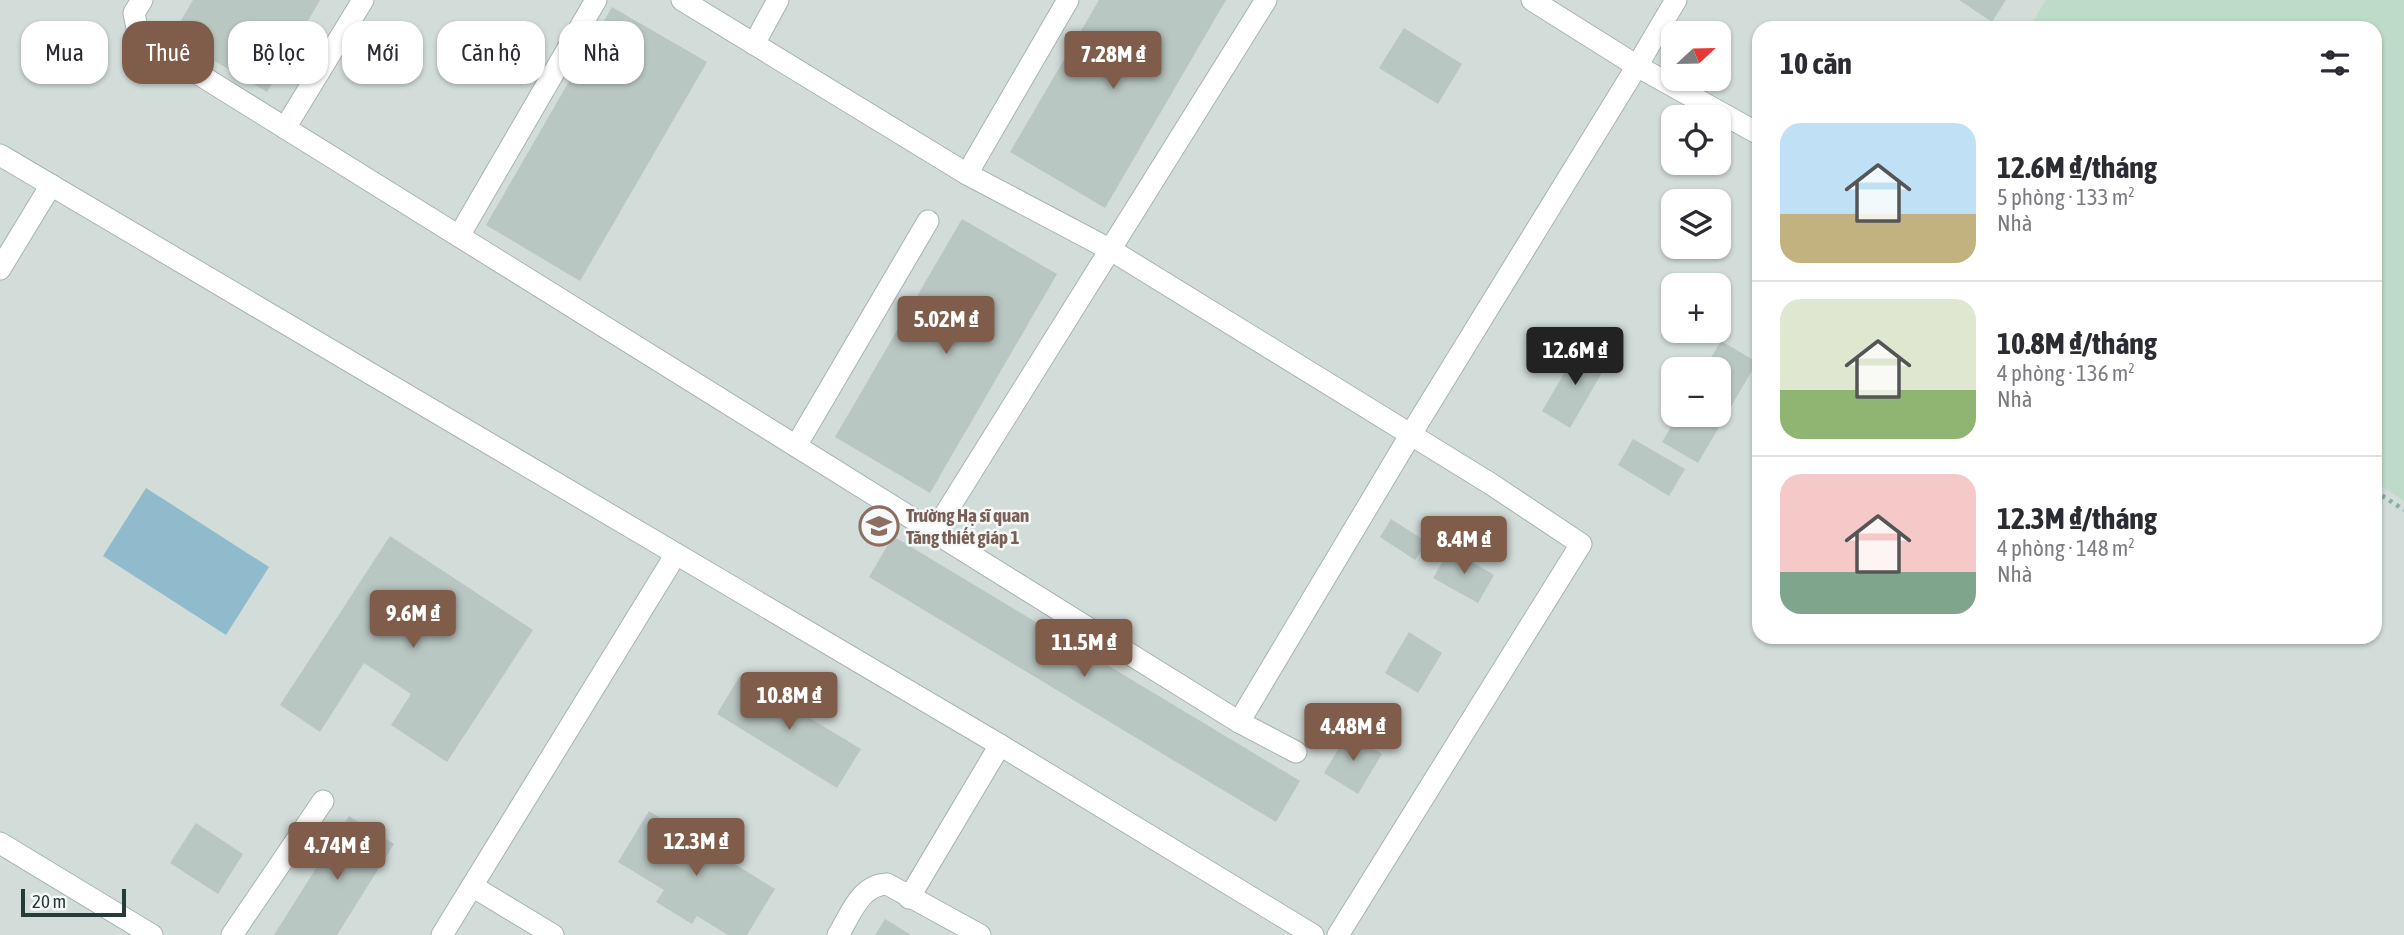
<!DOCTYPE html>
<html lang="vi">
<meta charset="utf-8">
<style>
:root{--surface:#fff;--page:#f2f2f3;--text:#2b2b33;--muted:#7c7c81;--line:#e1e1e2;--accent:#805c4a}
body{margin:0;font-family:"Asap Condensed",sans-serif;background:var(--page);color:var(--text);height:100vh;display:flex;flex-direction:column;font-size:26px;white-space:nowrap}
*{box-sizing:border-box;margin:0}
p{font-size:23px;color:var(--muted)}
.icon{flex:none;width:38px;height:38px;fill:none;stroke:currentColor;stroke-width:2;stroke-linecap:round;stroke-linejoin:round}
.map{position:relative;flex:1;overflow:hidden}
.drawer{position:absolute;left:1752px;top:21px;width:630px;height:623px;display:flex;flex-direction:column;background:var(--surface);border-radius:21px;box-shadow:0 2px 5px #0004}
.drawer>*{flex:none}
.top-card{position:absolute;left:21px;top:21px;width:665px;height:63px;display:flex;gap:14px}
.needle{width:46px;rotate:68deg}
.controls{position:absolute;left:1661px;top:21px;display:grid;gap:14px}
.controls a{display:grid;place-items:center;width:70px;height:70px;border-radius:14px;background:var(--surface);box-shadow:0 2px 5px #0004;font-size:35px}
.scale{position:absolute;left:21px;bottom:18px;width:105px;box-sizing:border-box;padding-left:7px;border:4px solid #253c39;border-top:0;font-size:19px;line-height:24px;white-space:nowrap;color:#253c39;-webkit-text-stroke:5px #f4f9f7;paint-order:stroke}
.price{position:absolute;translate:-50% -60px;padding:0 16px;border-radius:7px;background:var(--accent);color:#fff;font-size:23px;line-height:46px;filter:drop-shadow(0 2px 4px #0008)}
.price::after{content:'';position:absolute;left:50%;top:42px;width:21px;height:16px;margin-left:-10px;background:inherit;clip-path:polygon(0 0,100% 0,50% 100%)}
.price.current{background:#222;color:#fff}
ul{padding:0;list-style:none}
li{display:flex;align-items:center;gap:21px;height:175px;padding:0 28px}
li+li{border-top:2px solid var(--line)}
li span{display:grid;place-items:center;flex:none;width:196px;height:140px;border-radius:21px;color:#555}
li>.icon{margin-inline-start:auto}
span .icon{width:84px;height:84px;fill:#fffc;stroke-width:1}
li b{font-size:30px}
h2{display:flex;justify-content:space-between;align-items:center;height:84px;padding:0 28px;font-size:30px}
.chip{padding:0 24px;border-radius:21px;background:var(--surface);box-shadow:0 2px 5px #0004;font-size:24px;line-height:63px}
.chip.current{background:var(--accent);color:#fff}
.map>svg:first-child{display:block}
.built{fill:#d2dcd9;fill-rule:evenodd}
.green{fill:#bedbca}
.water{fill:#90bbcc}
.building{fill:#b9c7c3}
.lines{fill:none;stroke-linecap:round;stroke-linejoin:round}
.minor-casing{stroke:#a7b4b1;stroke-width:23}
.path{stroke:#87ada6;stroke-width:4.5;stroke-dasharray:3.5 5;stroke-linecap:butt}
.minor{stroke:#fff;stroke-width:21}
.labels{text-anchor:middle;stroke-width:5;stroke-linejoin:round;paint-order:stroke}
.education-label{font-size:19px;font-weight:bold;fill:#785e54;stroke:#f4f9f7;text-anchor:start}
</style>
<div class="map">
<svg width="2404" height="935" viewBox="0 0 2404 935">
<rect width="100%" height="100%" fill="#e4ece9"/>
<path class="built" d="M0 0H2404V935H0ZM1759 28H2375V637H1759ZM1673 33H1718V79H1673ZM1673 117H1718V163H1673ZM1673 201H1718V247H1673ZM1673 285H1718V331H1673ZM1673 369H1718V415H1673Z"/>
<path class="green" d="M2046 0H2404V501L2375 482V28H2029Z"/>
<path class="water" d="M146 488 269 567 226 635 103 556Z"/>
<g class="building">
<path d="M193 0H320L267 92 172 36Z"/>
<path d="M1099 0H1226L1105 208 1010 152Z"/>
<path d="M1959 0H2006L1992 22Z"/>
<path d="M612 7 707 62 580 281 486 225Z"/>
<path d="M1404 28 1462 64 1438 104 1379 68Z"/>
<path d="M962 219 1057 274 930 493 835 437Z"/>
<path d="M1721 341 1757 362 1698 463 1662 442 1678 415H1718V369H1704Z"/>
<path d="M1581 345 1608 362 1570 428 1542 411Z"/>
<path d="M1633 439 1685 469 1669 496 1618 465Z"/>
<path d="M1391 519 1427 542 1415 560 1380 537Z"/>
<path d="M390 536 533 630 447 762 391 725 411 694 364 663 320 732 280 705Z"/>
<path d="M893 536 1300 781 1276 822 869 577Z"/>
<path d="M1450 549 1494 575 1478 603 1433 578Z"/>
<path d="M1409 632 1442 653 1418 693 1385 673Z"/>
<path d="M740 676 861 749 837 788 717 714Z"/>
<path d="M1348 733 1382 754 1358 794 1324 773Z"/>
<path d="M649 811 775 889 747 935H728L697 916 692 924 656 902 664 890 618 862Z"/>
<path d="M349 816 394 844 337 935H274Z"/>
<path d="M196 823 243 854 218 894 170 863Z"/>
<path d="M885 919 911 935H875Z"/>
</g>
<g class="lines">
<g class="minor-casing">
<g id="minor">
<path d="M142 0 134 13 137 28 152 45 1239 722 1296 752"/>
<path d="M682 0 967 174 1111 250 1491 484 1581 544 1338 935"/>
<path d="M1532 0 1637 66 1759 134"/>
<path d="M754 44 778 0"/>
<path d="M285 128 363 0"/>
<path d="M0 155 1000 745 1313 935"/>
<path d="M967 174 1068 0"/>
<path d="M459 236 596 0"/>
<path d="M0 269 51 185"/>
<path d="M796 446 928 221"/>
<path d="M934 532 1266 0"/>
<path d="M1239 722 1411 434 1637 66 1676 0"/>
<path d="M0 843 152 935"/>
<path d="M472 886 553 935"/>
<path d="M909 898 1000 745"/>
<path d="M232 935 323 801"/>
<path d="M442 935 676 554"/>
<path d="M838 935C851 914 860 885 887 884L980 935"/>
</g>
</g>
<path class="path" d="M2375 491 2404 510"/>
<use href="#minor" class="minor"/>
</g>
<defs>
<g id="school-ring" transform="scale(2.0125)"><circle r="9.5" fill="#f4f9f7" stroke="#8d6e63" stroke-width="1.5"/><path d="M0-5L7-2L0 1L-7-2ZM-4 1L0 2.5L4 1V4Q0 6-4 4Z" fill="#8d6e63"/></g>
</defs>
<g fill-rule="evenodd">
<use href="#school-ring" x="879" y="526"/>
</g>
<g class="labels">
<g class="education-label">
<text x="906" y="522">Trường Hạ sĩ quan<tspan x="906" dy="22">Tăng thiết giáp 1</tspan></text>
</g>
</g>
</svg>
<div class="controls">
<a><svg class="needle" viewBox="-14 -14 28 28"><path d="M0-13l5 13h-10z" fill="#e53935"/><path d="M0 13l5-13h-10z" fill="#7c7c81"/></svg></a>
<a><svg class="icon" aria-label="locate" viewBox="0 0 24 24"><circle cx="12" cy="12" r="6"/><path d="M12 2v4M12 18v4M2 12h4M18 12h4"/></svg></a>
<a><svg class="icon" aria-label="layers" viewBox="0 0 24 24"><path d="M12 4l9 5-9 5-9-5zM3 14l9 5 9-5"/></svg></a>
<a>+</a>
<a>−</a>
</div>
<div class="scale">20 m</div>
<b class="price" style="left:1113px;top:91px">7.28M ₫</b>
<b class="price" style="left:946px;top:356px">5.02M ₫</b>
<b class="price current" style="left:1575px;top:387px">12.6M ₫</b>
<b class="price" style="left:1464px;top:576px">8.4M ₫</b>
<b class="price" style="left:413px;top:650px">9.6M ₫</b>
<b class="price" style="left:1084px;top:679px">11.5M ₫</b>
<b class="price" style="left:789px;top:732px">10.8M ₫</b>
<b class="price" style="left:1353px;top:763px">4.48M ₫</b>
<b class="price" style="left:696px;top:878px">12.3M ₫</b>
<b class="price" style="left:337px;top:882px">4.74M ₫</b>
<div class="top-card">
<a class="chip">Mua</a>
<a class="chip current">Thuê</a>
<a class="chip">Bộ lọc</a>
<a class="chip">Mới</a>
<a class="chip">Căn hộ</a>
<a class="chip">Nhà</a>
</div>
<section class="drawer">
<h2>10 căn<svg class="icon" aria-label="filters" viewBox="0 0 24 24"><path d="M4 7h16M4 17h16"/><circle cx="9" cy="7" r="2"/><circle cx="15" cy="17" r="2"/></svg></h2>
<ul>
<li><span style="background:linear-gradient(#bfe0f5 65%,#c2b280 0)"><svg class="icon" aria-label="home" viewBox="0 0 24 24"><path d="M3 11l9-7 9 7M6 9v11h12V9"/></svg></span><div><b>12.6M ₫/tháng</b><p>5 phòng · 133 m²</p><p>Nhà</p></div></li>
<li><span style="background:linear-gradient(#dfe7d0 65%,#8fb573 0)"><svg class="icon" aria-label="home" viewBox="0 0 24 24"><path d="M3 11l9-7 9 7M6 9v11h12V9"/></svg></span><div><b>10.8M ₫/tháng</b><p>4 phòng · 136 m²</p><p>Nhà</p></div></li>
<li><span style="background:linear-gradient(#f6c9c9 70%,#7fa58c 0)"><svg class="icon" aria-label="home" viewBox="0 0 24 24"><path d="M3 11l9-7 9 7M6 9v11h12V9"/></svg></span><div><b>12.3M ₫/tháng</b><p>4 phòng · 148 m²</p><p>Nhà</p></div></li>
</ul>
</section>
</div>
